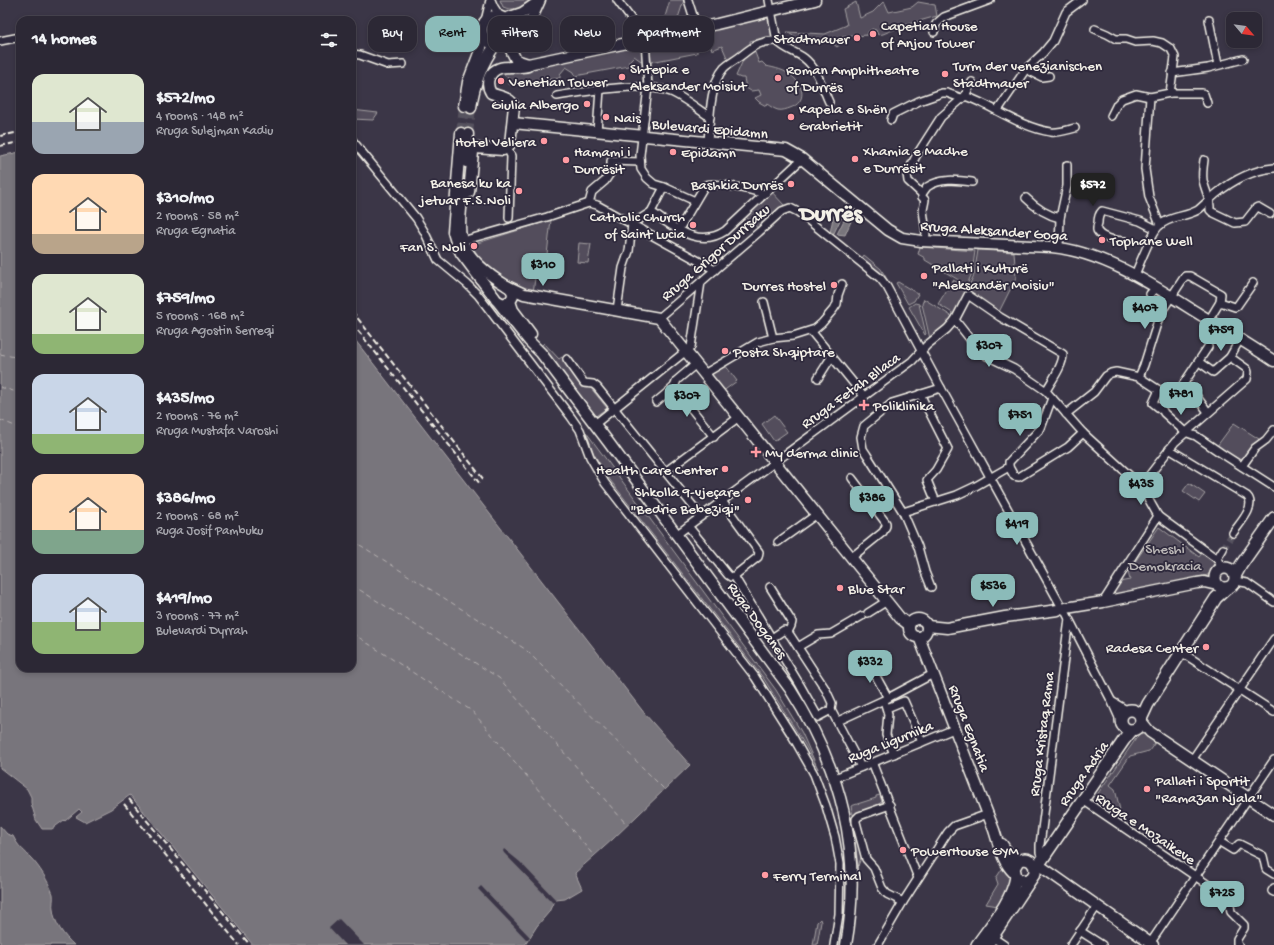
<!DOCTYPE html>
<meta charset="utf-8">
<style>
:root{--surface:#2c2835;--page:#34303d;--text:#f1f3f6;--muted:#a6a6ad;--line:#484450;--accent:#8bbbb9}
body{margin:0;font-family:"Gochi Hand",sans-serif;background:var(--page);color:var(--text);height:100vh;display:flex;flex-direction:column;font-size:15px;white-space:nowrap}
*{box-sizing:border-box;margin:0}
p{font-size:13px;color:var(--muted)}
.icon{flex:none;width:22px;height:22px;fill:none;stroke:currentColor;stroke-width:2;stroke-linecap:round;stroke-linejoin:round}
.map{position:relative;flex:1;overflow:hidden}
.sheet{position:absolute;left:16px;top:16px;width:340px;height:656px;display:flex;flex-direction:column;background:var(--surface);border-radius:12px;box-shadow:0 2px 6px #0003,0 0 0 1px var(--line)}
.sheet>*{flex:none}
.guide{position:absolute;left:368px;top:16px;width:380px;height:36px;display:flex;gap:8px}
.needle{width:26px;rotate:119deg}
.fabs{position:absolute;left:1226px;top:12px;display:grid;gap:8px}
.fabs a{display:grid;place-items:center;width:36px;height:36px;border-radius:8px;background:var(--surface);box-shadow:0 2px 6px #0003,0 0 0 1px var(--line);font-size:20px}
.price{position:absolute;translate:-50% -34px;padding:0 9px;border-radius:8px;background:var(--accent);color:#111;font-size:13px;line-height:26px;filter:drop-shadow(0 1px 2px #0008)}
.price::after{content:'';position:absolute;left:50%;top:24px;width:12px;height:9px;margin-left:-6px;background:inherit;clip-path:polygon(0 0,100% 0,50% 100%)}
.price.selected{background:#222;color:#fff}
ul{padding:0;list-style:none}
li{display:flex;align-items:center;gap:12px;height:100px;padding:0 16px}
li span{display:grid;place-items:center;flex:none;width:112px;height:80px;border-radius:12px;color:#555}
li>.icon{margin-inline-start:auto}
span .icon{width:48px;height:48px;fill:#fffc;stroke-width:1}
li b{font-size:17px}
h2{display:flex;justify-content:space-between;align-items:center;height:48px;padding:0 16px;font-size:17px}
.tag{padding:0 14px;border-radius:12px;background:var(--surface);box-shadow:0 2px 6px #0003,0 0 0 1px var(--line);font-size:14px;line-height:36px}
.tag.selected{background:var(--accent);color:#111}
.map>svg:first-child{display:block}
.green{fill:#534e5c;stroke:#a4a0a2}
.water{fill:#78747b;stroke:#aaa6a7}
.pier{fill:#3b3647}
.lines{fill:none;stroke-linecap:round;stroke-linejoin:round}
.ferry{stroke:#b6b2b2;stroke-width:1;stroke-dasharray:5 4;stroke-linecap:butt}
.street-tunnel{stroke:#57525f;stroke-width:7;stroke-dasharray:7 3.5;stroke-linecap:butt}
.secondary-tunnel{stroke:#57525f;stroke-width:10;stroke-dasharray:10 5;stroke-linecap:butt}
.street-casing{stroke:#f4f1e8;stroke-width:10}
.secondary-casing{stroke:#f4f1e8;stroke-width:13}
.primary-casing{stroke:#f4f1e8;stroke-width:14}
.street{stroke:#2f2a3d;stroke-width:7}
.secondary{stroke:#2f2a3d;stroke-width:10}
.primary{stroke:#2f2a3d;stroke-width:11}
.rail{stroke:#f4f1e8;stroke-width:2;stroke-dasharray:6 3;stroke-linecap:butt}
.poi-dot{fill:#ff9aa2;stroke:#2f2a3d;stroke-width:1.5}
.labels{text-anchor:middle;stroke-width:3.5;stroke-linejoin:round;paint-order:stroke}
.poi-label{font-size:15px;fill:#f4f1e8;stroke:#2f2a3d;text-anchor:start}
.street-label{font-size:15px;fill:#f4f1e8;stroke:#2f2a3d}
.park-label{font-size:15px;fill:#bcb8b7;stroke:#2f2a3d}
.town-label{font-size:23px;font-weight:bold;fill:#f4f1e8;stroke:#2f2a3d}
</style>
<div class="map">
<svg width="1274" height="945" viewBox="0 0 1274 945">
<rect width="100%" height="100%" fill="#3b3647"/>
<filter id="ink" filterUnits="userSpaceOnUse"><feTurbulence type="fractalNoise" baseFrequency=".025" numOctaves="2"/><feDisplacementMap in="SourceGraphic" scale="8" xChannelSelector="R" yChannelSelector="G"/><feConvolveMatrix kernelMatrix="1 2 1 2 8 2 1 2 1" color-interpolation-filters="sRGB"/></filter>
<g filter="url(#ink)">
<g class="green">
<path d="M500 0H529C521 7 514 12 503 7Z"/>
<path d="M670 0H684L676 24 664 20Z"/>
<path d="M884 1 889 12 912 7 918 2 935 5 937 16 905 25 883 34 878 35 876 30 872 29 868 32V35L842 37V43L837 47 828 40 801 41 787 32 825 34 847 25 843 9 856 2 860 18 873 12Z"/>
<path d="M770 13 772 36 750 41 751 47 740 56 728 60 722 46 712 50 711 47 702 42 697 49V53L651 62 650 43Z"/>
<path d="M643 42V60L641 61 634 56 629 61V66L575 76 574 72 566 67 560 74V78L511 85 509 84 508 78 503 74 504 72Z"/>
<path d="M754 50 759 63 762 62 766 66C775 68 785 70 792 76 804 86 807 102 790 108 787 109 782 111 778 110 774 109 770 106 767 104L766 106 759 102 755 98 761 95 759 90 751 91 746 88 744 78H741L736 76 744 58Z"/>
<path d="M352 110 378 113 373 120 352 119Z"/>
<path d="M770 190 785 206 760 230 744 215Z"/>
<path d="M551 220 545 272 536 271 533 293 521 289 485 265 471 245Z"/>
<path d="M579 243 591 244 588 263 577 262Z"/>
<path d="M920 247 975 251 972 273 967 285 925 260V258L918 254Z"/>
<path d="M978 250 1014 252 1016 278 998 314 968 295 967 290 974 275Z"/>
<path d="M864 255 881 269 891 286 861 260Z"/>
<path d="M953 280 966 287 965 290 966 294 954 314 938 304Z"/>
<path d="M898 282 918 294 914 301 908 304 896 283Z"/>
<path d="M924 299 953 317 945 327 930 339 922 304Z"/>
<path d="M915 303 919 304 926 334 925 335 909 307Z"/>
<path d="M544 343 559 359 562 357 584 387H590L607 408 593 418 540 347Z"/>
<path d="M725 365 737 381 722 392 709 375Z"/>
<path d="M774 415 787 432 774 441 762 424Z"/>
<path d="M1234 423 1259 439 1243 463 1217 446Z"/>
<path d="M586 432 776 690 802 733 818 769 805 745 764 679 607 476 594 454Z"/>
<path d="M1189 483 1205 494 1199 502 1183 491Z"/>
<path d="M1159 527 1199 557 1203 552 1216 562 1208 575 1111 597 1119 582 1130 580 1128 572Z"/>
<path d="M1140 733 1157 740 1149 751 1130 756 1110 785 1115 789 1120 810 1115 818 1092 802Z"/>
<path d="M880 795 882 802 880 803 881 805 853 815 851 806 876 798V796Z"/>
<path d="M853 824 862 855 858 866Z"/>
<path d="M1006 868 1012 876 1003 903 998 906 986 904 998 884 996 878 1002 869Z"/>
<path d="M820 919 821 922 817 945H813L817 922Z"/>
</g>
<g class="water">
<path d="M20 152V668H352V336L645 714 690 765 613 839 575 873 582 889 565 899 556 900 553 903 549 912 537 926 525 945H253L130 795 111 809 85 822 76 817 82 812 79 809 65 821 64 820 52 829H42L36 820 31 803V797L27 789 0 768V156Z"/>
<path d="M836 211 843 214 834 233H830L833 218Z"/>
<path d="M846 216 852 219 845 235 837 234Z"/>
<path d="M0 826 7 834 13 836C19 848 22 848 30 857 40 867 48 881 53 894 54 899 52 904 53 909 54 923 64 936 74 945H0Z"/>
</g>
<g class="pier">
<path d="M504 849 520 862 556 900 553 903 504 853 503 851Z"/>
<path d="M481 886 530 937 527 940 478 889Z"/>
<path d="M339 919 364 945H345L329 928Z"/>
</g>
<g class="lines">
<g class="ferry">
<path d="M0 354 20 358"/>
<path d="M0 387 20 393"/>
<path d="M0 420 20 428"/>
<path d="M352 540 525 649 665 790"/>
<path d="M352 585 499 678 627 825"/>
<path d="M352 633 472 711 594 856"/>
</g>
<g class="street-tunnel">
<path d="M1142 308 1150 294"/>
<path d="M1223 549 1233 533"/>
</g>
<g class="secondary-tunnel">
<path d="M461 133 464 106"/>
<path d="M468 134 471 108"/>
</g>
<g class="street-casing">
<g id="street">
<path d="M491 0 494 7 500 16"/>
<path d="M617 0 643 35 645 40 648 87 640 155 641 169 647 178 654 184 664 187 695 201"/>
<path d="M688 0 697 28"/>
<path d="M769 0 777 41"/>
<path d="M1209 20 1218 65"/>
<path d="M485 21 490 0"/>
<path d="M1095 29 1107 34 1116 39H1126L1135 42 1153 41 1162 43 1171 49 1175 57 1170 93"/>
<path d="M934 32 936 24 944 17 990 0"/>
<path d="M0 41 20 37"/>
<path d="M352 54 360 55 388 65 403 64"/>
<path d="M1026 69 1042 77 1049 76"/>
<path d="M1172 73 1208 68 1243 59"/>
<path d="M557 96C588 91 641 81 671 92 683 97 699 110 710 117"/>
<path d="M965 96C994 106 1019 127 1051 132 1059 133 1067 130 1075 128"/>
<path d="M1150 97 1145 169 1149 197 1160 225"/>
<path d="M998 110 1026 69 1043 53 1053 41 1066 12 1082 0"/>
<path d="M1111 116 1117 104 1122 99 1136 94 1150 97 1170 93H1202L1204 94 1207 103"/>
<path d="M891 120 893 114 919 101 942 93H947L961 98"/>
<path d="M597 132 600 89"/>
<path d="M352 140 416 218 424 231 438 260 467 284 478 295 571 417 580 430 590 457 605 483 755 677 793 737 814 774 826 806 835 837 840 864 839 914 834 945"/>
<path d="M708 142C710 120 709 85 724 68 729 63 736 60 742 55 753 46 762 40 777 41 784 49 796 52 804 58 818 69 822 87 829 102"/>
<path d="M507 148 511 156 509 218"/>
<path d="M1204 160C1203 167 1202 174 1203 180 1205 191 1211 199 1210 210L1212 212 1235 223 1245 222 1256 208 1258 207 1270 214"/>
<path d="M922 194 927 187C940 178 957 180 972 182"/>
<path d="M1026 198C1036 208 1046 215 1060 218"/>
<path d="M589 203 592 192 605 181 611 172V161L640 162"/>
<path d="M651 212C673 226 698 249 725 231L802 159"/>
<path d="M640 219 651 212 664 187"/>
<path d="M679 229 705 185C718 182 752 190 765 194"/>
<path d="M462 241 547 217 589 203 597 205 715 270"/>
<path d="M925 241 926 233 923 210 925 200 922 197V194L908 181 907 174 916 156 941 117 965 96 972 82"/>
<path d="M1125 241C1118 241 1103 239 1098 232 1096 230 1097 226 1098 223 1098 218 1099 214 1102 211L1140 221 1156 229"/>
<path d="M1059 247 1060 218 1067 186V165"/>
<path d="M1135 275C1139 265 1152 232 1159 226 1169 216 1186 217 1198 210 1204 205 1210 199 1216 194 1232 181 1253 170 1274 168"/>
<path d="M1150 294 1156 287"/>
<path d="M764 302 773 338"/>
<path d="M1220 302 1235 307 1237 306 1253 283"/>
<path d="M617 310 623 268 629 251 632 224"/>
<path d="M1139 315 1142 308"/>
<path d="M659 318 759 232 782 211 790 208 798 212 880 278 887 287 941 388 1060 604"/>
<path d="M955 320 977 348 987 356 1014 369 1046 391 1083 433 1141 486 1158 516 1217 559 1222 568"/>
<path d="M811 331 864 396"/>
<path d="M1208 347 1182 386 1197 397 1208 412"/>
<path d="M567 359 584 383 593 384 597 387 701 516"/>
<path d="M1199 362 1213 372 1230 357 1240 339"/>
<path d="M704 374 758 342 773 338 793 336 815 329 822 323 833 310 837 304 838 295 842 284"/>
<path d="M1139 377 1144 365 1160 314 1185 276H1190L1221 294 1220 302 1209 320"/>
<path d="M818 378 832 356"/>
<path d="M674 387 714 437"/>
<path d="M920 394 948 449 936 470 927 480 936 502"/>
<path d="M656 402 674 387 677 380 696 364"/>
<path d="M1066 414 1094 392 1106 376 1111 373 1116 372 1139 377 1159 390 1153 403 1163 411 1164 413 1185 432"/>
<path d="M595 424 691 347 701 282"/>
<path d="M1185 432 1196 436 1221 453 1274 487"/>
<path d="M1169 449 1247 496C1257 506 1239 524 1233 533"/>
<path d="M1242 466 1255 448 1266 440 1274 430"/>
<path d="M1009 467 1014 476 1019 477 1068 447 1083 433"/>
<path d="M665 472 739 417"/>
<path d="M1141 486 1175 442 1247 379 1248 372 1247 369 1230 357"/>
<path d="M903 512 957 495 974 487 1009 467V462L1041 428 1052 398"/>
<path d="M688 526 728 575 731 577 734 576 758 557 759 552 722 501"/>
<path d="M676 535 912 361 927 345 947 329 955 320 968 295 1000 317 1063 354C1063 366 1052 380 1046 391"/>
<path d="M778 542 817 514"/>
<path d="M852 557 883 532 886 526V523L852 478"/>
<path d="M1217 559 1223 549"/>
<path d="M734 576 800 685 818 717 831 710"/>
<path d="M1235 581 1247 583 1274 602"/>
<path d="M770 587 792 622 791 626 788 632"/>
<path d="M931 587 925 572 918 547 903 512 867 455 863 449 861 437 864 426 892 403 941 388"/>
<path d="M1103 602 1158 516"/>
<path d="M1065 611 1112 702 1121 722"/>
<path d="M868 613 887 601"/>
<path d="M772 638 784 630 790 635 826 690 832 703 831 710 861 767"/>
<path d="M798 647 818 635 831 634 862 616"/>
<path d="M1181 652 1274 712"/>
<path d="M868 662 888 698"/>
<path d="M1113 702 1128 711"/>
<path d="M885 704 888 714 886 735 894 754"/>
<path d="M887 708 904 701 922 742"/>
<path d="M838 721 888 698 933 674"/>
<path d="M1192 760 1274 639"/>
<path d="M872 762 918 878"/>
<path d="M835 778 954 729"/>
<path d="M1083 800 1229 899 1231 912 1244 925V928L1237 939V944L1238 945"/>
<path d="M890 805 859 816 856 819V822L866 859 874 868 882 888 887 894 903 902"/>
<path d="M1220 842 1233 850 1239 844 1263 856 1266 869 1274 874"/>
<path d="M1040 852V845L1069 619"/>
<path d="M1274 888 1272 891 1274 892"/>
<path d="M1080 931 1102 945"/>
<path d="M992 937 1004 945"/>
<path d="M878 945 903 902 948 832 954 826 988 814"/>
<path d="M1071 945 1097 906"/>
<path d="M1149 945 1274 760"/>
</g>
</g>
<g class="secondary-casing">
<g id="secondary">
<circle cx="496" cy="30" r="14"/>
<path d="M504 19 522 13 538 2"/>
<path d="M508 37 510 48 516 60 528 64 717 24 815 0"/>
<path d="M512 52 514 41 532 18 540 0"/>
<path d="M464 106 468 82 481 48 483 36"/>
<path d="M471 108C474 84 482 63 496 44"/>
<path d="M513 123 786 150 802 159 888 230 902 238 921 241 1052 247C1103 252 1153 285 1196 312 1222 328 1248 344 1274 361"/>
<path d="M461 133 453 232 457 245 461 253 495 298"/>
<path d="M466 162 468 134"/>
<path d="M463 190C462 205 458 222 461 237 465 257 490 276 507 286"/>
<path d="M463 196 469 192 473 152 475 148 503 150 507 148 510 144 514 106C510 97 500 97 491 93 488 88 487 84 489 78 496 61 515 70 528 66"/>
<path d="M507 286C513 289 515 296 510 301L513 310 531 334"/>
<path d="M509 287 524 294 659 318 900 618 909 625"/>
<path d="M496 300 503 304 510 301"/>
<path d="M498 302 529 341 541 353 609 443 790 689C841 768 863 851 846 945"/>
<path d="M1066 608 1103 602 1197 583 1204 582 1217 585"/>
<circle cx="918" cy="628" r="9"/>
<path d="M927 626 947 628 1005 617 1058 610"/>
<path d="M919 637 994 830C999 845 1002 862 1014 873"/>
<path d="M1141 721 1150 732 1274 815"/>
<path d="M1002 844 1010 856 1019 860"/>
<path d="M1039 865 1153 945"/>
</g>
</g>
<g class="primary-casing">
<g id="primary">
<circle cx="1225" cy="578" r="10"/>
<path d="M1235 576 1241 565 1274 518"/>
<circle cx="1131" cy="720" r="10"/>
<path d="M1141 719 1148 704 1216 598 1227 588"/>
<path d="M1035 870 1124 740 1132 730"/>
<path d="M977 945C991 925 1012 901 1016 877"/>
<path d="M987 945 1035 873C1036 862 1028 856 1018 861L1014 868 1016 877 1022 881 1031 879"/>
</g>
</g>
<use href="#street" class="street"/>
<use href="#secondary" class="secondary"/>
<use href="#primary" class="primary"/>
<g class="rail">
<path d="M0 136 20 132"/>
<path d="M0 146 20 142"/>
<path d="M352 311 484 480"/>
<path d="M352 323 480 484"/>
<path d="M129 799 250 945"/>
<path d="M124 804 239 945"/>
</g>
</g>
</g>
<g class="poi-dot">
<circle cx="873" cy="34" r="4"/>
<circle cx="857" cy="38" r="4"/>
<circle cx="945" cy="74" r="4"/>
<circle cx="622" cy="77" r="4"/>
<circle cx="778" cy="78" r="4"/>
<circle cx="501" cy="81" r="4"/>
<circle cx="587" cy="104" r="4"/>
<circle cx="606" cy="117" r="4"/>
<circle cx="791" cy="117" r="4"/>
<circle cx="544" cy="141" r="4"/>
<circle cx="673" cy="152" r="4"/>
<circle cx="855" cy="159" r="4"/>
<circle cx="566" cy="160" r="4"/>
<circle cx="791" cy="184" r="4"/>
<circle cx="519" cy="191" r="4"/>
<circle cx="693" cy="225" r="4"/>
<circle cx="1102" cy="240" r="4"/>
<circle cx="474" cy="246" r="4"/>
<circle cx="924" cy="276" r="4"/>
<circle cx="834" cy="285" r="4"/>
<circle cx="725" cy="351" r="4"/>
<path d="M862 399h4v4h4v4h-4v4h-4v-4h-4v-4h4z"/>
<path d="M754 446h4v4h4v4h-4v4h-4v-4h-4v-4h4z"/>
<circle cx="725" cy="469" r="4"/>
<circle cx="748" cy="500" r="4"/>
<circle cx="840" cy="588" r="4"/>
<circle cx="1206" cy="647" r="4"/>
<circle cx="1147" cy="789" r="4"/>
<circle cx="903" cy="850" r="4"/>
<circle cx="765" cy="875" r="4"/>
</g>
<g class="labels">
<g class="poi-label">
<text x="881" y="30">Capetian House<tspan x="881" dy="17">of Anjou Tower</tspan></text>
<text x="849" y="43" text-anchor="end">Stadtmauer</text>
<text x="953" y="70">Turm der venezianischen<tspan x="953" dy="17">Stadtmauer</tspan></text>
<text x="630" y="73">Shtepia e<tspan x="630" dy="17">Aleksander Moisiut</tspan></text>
<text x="786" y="74">Roman Amphitheatre<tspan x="786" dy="17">of Durrës</tspan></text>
<text x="509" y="86">Venetian Tower</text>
<text x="579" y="109" text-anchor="end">Giulia Albergo</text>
<text x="799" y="113">Kapela e Shën<tspan x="799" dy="17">Grabrietit</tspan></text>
<text x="614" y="122">Nais</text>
<text x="536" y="146" text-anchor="end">Hotel Veliera</text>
<text x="863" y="155">Xhamia e Madhe<tspan x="863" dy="17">e Durrësit</tspan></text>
<text x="574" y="156">Hamami i<tspan x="574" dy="17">Durrësit</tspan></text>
<text x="681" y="157">Epidamn</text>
<text x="511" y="187" text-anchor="end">Banesa ku ka<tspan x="511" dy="17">jetuar F.S.Noli</tspan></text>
<text x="783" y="189" text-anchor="end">Bashkia Durrës</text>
<text x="685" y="221" text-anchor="end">Catholic Church<tspan x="685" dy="17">of Saint Lucia</tspan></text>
<text x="1110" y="245">Tophane Well</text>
<text x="466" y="251" text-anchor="end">Fan S. Noli</text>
<text x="932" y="272">Pallati i Kulturë<tspan x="932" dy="17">"Aleksandër Moisiu"</tspan></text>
<text x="826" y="290" text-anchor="end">Durres Hostel</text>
<text x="733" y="356">Posta Shqiptare</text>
<text x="873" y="410">Poliklinika</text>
<text x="765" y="457">My derma clinic</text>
<text x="717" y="474" text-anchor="end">Health Care Center</text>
<text x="740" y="496" text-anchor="end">Shkolla 9-vjeçare<tspan x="740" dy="17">"Bedrie Bebeziqi"</tspan></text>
<text x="848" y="593">Blue Star</text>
<text x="1198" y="652" text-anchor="end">Radesa Center</text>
<text x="1155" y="785">Pallati i Sportit<tspan x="1155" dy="17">"Ramazan Njala"</tspan></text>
<text x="911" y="855">PowerHouse GYM</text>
<text x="773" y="880">Ferry Terminal</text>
</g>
<g class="street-label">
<text transform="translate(710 128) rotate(5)" y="5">Bulevardi Epidamn</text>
<text transform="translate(994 230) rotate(4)" y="5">Rruga Aleksander Goga</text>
<text transform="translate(715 252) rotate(-41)" y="5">Rruga Grigor Durrsaku</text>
<text transform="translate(850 390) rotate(-36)" y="5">Rruga Fetah Bllaca</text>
<text transform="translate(758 620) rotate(54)" y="5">Ruga Doganes</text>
<text transform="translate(970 728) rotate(69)" y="5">Rruga Egnatia</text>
<text transform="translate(1041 734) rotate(-83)" y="5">Rruga Kristaq Rama</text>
<text transform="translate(890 741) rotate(-22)" y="5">Ruga Ligurnika</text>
<text transform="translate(1083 773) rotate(-55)" y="5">Rruga Adria</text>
<text transform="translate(1146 828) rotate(34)" y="5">Rruga e Mozaikeve</text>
</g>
<g class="park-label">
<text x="1165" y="553">Sheshi<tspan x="1165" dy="17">Demokracia</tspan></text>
</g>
<g class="town-label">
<text x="831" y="220">Durrës</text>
</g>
</g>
</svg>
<div class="fabs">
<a><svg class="needle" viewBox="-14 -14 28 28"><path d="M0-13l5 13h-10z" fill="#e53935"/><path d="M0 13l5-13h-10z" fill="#a6a6ad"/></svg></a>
</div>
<b class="price selected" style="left:1093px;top:207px">$572</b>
<b class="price" style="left:543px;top:287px">$310</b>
<b class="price" style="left:1145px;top:330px">$407</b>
<b class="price" style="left:1221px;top:352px">$759</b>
<b class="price" style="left:989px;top:368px">$307</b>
<b class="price" style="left:1181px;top:416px">$781</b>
<b class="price" style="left:687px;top:418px">$307</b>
<b class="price" style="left:1020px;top:437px">$751</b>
<b class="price" style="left:1141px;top:506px">$435</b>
<b class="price" style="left:872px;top:520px">$386</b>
<b class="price" style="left:1017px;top:546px">$419</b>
<b class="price" style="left:993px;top:608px">$536</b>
<b class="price" style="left:870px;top:684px">$332</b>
<b class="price" style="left:1222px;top:915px">$725</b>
<div class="guide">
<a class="tag">Buy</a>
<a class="tag selected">Rent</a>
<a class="tag">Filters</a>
<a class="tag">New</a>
<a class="tag">Apartment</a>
</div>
<section class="sheet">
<h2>14 homes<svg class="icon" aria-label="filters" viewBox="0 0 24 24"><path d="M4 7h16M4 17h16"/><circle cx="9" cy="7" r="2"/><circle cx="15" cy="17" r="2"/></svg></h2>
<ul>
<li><span style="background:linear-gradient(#dfe7d0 60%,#9aa5b1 0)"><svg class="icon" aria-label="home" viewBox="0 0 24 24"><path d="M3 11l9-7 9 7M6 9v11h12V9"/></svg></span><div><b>$572/mo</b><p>4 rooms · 148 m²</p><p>Rruga Sulejman Kadiu</p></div></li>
<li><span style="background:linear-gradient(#ffd9b3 75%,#b9a48a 0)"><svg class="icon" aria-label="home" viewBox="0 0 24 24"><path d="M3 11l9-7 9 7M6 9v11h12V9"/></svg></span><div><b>$310/mo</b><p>2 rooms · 58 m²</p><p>Rruga Egnatia</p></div></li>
<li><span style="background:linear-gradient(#dfe7d0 75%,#8fb573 0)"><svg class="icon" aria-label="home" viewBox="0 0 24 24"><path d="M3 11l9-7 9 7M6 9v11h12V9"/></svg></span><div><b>$759/mo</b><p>5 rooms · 168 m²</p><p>Rruga Agostin Serreqi</p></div></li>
<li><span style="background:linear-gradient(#c9d6e8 75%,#8fb573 0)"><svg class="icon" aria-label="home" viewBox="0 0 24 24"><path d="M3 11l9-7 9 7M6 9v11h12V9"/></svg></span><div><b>$435/mo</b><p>2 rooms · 76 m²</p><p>Rruga Mustafa Varoshi</p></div></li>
<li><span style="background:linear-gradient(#ffd9b3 70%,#7fa58c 0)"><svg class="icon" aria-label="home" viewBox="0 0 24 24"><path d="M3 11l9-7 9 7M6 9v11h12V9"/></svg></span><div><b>$386/mo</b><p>2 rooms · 68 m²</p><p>Ruga Josif Pambuku</p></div></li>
<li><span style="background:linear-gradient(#c9d6e8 60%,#8fb573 0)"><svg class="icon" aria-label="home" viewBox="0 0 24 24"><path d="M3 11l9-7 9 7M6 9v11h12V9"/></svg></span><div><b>$419/mo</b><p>3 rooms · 77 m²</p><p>Bulevardi Dyrrah</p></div></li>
</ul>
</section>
</div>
